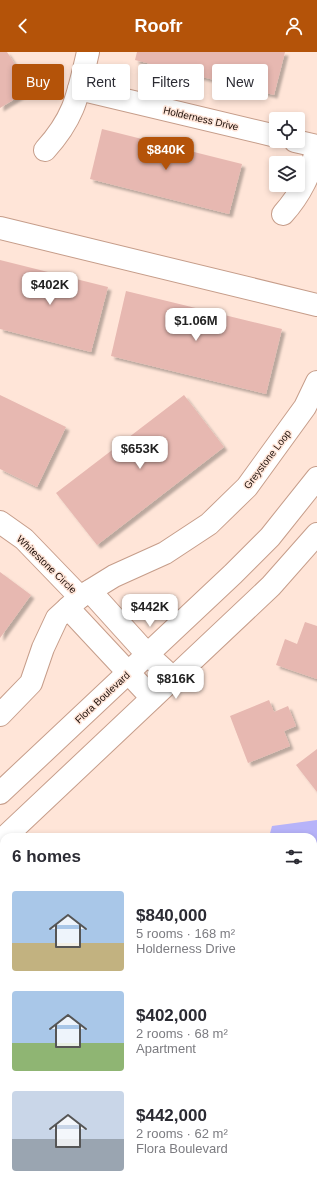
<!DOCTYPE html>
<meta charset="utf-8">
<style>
:root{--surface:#fff;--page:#f2f2f3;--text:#2b2b33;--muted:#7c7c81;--accent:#b45309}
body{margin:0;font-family:Helvetica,sans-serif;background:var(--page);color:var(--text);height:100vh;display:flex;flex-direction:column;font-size:15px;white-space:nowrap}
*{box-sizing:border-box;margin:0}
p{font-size:13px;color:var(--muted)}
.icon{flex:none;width:22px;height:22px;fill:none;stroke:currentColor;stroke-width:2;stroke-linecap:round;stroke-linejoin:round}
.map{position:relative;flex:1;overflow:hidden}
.sheet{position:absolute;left:0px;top:781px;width:317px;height:356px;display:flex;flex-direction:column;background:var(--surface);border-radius:12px 12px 0 0;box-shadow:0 2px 6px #0003}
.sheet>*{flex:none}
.hud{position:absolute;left:12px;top:12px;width:293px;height:36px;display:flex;gap:8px}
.controls{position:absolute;left:269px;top:60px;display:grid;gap:8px}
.controls a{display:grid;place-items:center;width:36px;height:36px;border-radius:4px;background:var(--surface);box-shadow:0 2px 6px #0003;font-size:20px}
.price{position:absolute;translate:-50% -34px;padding:0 9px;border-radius:8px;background:#fff;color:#222;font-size:13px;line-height:26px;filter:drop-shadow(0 1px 2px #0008)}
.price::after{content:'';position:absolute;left:50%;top:24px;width:12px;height:9px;margin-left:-6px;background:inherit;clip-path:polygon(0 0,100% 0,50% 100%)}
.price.on{background:var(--accent);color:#fff}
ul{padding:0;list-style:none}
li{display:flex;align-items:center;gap:12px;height:100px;padding:0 12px}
li span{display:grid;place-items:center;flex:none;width:112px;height:80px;border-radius:4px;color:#555}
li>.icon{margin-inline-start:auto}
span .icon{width:48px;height:48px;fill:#fffc;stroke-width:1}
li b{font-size:17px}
h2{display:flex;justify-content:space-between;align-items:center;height:48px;padding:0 12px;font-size:17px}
.tag{padding:0 14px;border-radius:4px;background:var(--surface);box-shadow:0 2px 6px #0003;font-size:14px;line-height:36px}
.tag.on{background:var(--accent);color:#fff}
header{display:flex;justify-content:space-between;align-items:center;height:52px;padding:0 12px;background:var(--accent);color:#fff;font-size:18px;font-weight:800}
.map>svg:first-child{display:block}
.green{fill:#b7b3f9}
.building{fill:#e7b8b1;filter:url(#shadow)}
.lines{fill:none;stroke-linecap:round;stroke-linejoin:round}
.minor-casing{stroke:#c69d8a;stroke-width:24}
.minor{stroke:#fff;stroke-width:22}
.labels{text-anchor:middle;stroke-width:3;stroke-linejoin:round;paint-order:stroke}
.street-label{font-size:10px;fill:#1e0f09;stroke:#ffe5d8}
</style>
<header><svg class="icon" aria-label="back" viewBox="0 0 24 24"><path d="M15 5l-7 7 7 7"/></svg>Roofr<svg class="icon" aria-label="person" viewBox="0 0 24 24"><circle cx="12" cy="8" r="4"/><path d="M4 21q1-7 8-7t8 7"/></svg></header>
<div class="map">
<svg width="317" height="1137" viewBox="0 0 317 1137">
<defs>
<filter id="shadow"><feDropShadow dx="3.5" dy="3.5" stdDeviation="1" flood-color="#0004"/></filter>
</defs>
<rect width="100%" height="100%" fill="#ffe5d8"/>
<path class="green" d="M317 768V957L313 954V785H269L272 774Z"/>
<g class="building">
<path d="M0 0H7L31 37 0 56Z"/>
<path d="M137 0H285L274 43 135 8Z"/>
<path d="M102 77 242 112 229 162 90 127Z"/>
<path d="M0 208 108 235 91 300 0 277Z"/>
<path d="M126 239 282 277 266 342 111 304Z"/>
<path d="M0 343 66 375 37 435 0 417Z"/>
<path d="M184 343 224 395 97 493 56 441Z"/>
<path d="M0 520 31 543 0 586Z"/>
<path d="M305 570 317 574V627L276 613 285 587 297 592Z"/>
<path d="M269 648 274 660 288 654 296 674 284 679 290 694 248 711 230 664Z"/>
<path d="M317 697V740L296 713Z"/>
<rect x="130" y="782" width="26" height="3"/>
<path d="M317 1026V1045L313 1044Z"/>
<path d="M313 1131 315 1132 313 1137H279L280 1133H313Z"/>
<path d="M189 1133H224L223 1137H188Z"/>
<path d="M236 1133H270L269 1137H235Z"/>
</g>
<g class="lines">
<g class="minor-casing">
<g id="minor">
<path d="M79 37 276 84"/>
<path d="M295 89 317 94"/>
<path d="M45 98C75 65 78 43 88 0"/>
<path d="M283 162C301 142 310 122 317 96"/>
<path d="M0 176 317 253"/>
<path d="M0 470 24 487 80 545"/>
<path d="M90 539 147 602 173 626"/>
<path d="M68 556 152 646"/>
<path d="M0 663 31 631 43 596 57 566 80 545 114 524 165 501 209 472 247 435 305 355 317 330"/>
<path d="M0 741 233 522 270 485 317 426"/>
<path d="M5 785 271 534 317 482"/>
<path d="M0 1025 4 1029"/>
<path d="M0 1076 4 1080"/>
<path d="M313 1086 317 1087"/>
<path d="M55 1133 59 1137"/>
<path d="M106 1133 110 1137"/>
</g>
</g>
<use href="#minor" class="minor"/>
</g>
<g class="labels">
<g class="street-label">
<text transform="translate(201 66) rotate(13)" y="4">Holderness Drive</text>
<text transform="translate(267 407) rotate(-53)" y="4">Greystone Loop</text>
<text transform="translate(47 512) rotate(44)" y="4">Whitestone Circle</text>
<text transform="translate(102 645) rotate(-43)" y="4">Flora Boulevard</text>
</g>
</g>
</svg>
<div class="controls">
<a><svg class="icon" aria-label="locate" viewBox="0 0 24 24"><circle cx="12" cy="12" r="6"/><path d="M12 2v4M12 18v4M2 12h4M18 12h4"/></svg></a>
<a><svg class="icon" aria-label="layers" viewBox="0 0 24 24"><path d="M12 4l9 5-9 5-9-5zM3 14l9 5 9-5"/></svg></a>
</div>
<b class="price on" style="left:166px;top:119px">$840K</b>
<b class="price" style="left:50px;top:254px">$402K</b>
<b class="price" style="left:196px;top:290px">$1.06M</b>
<b class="price" style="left:140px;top:418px">$653K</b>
<b class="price" style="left:150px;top:576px">$442K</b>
<b class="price" style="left:176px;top:648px">$816K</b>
<div class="hud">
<a class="tag on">Buy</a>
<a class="tag">Rent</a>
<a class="tag">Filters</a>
<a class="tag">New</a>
</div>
<section class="sheet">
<h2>6 homes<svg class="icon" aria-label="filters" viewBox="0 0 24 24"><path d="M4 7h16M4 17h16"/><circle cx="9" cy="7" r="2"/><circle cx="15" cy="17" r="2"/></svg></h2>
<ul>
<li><span style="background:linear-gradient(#a9c7e8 65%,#c2b280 0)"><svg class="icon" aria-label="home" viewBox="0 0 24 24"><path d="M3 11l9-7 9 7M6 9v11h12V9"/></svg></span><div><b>$840,000</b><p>5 rooms · 168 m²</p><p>Holderness Drive</p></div></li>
<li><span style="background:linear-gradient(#a9c7e8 65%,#8fb573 0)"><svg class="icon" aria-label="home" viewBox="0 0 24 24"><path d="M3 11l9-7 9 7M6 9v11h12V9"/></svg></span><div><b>$402,000</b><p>2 rooms · 68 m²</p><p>Apartment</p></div></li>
<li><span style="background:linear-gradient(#c9d6e8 60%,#9aa5b1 0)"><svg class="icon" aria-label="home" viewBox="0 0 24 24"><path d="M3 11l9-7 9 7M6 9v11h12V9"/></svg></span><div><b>$442,000</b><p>2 rooms · 62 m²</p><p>Flora Boulevard</p></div></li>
</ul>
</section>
</div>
